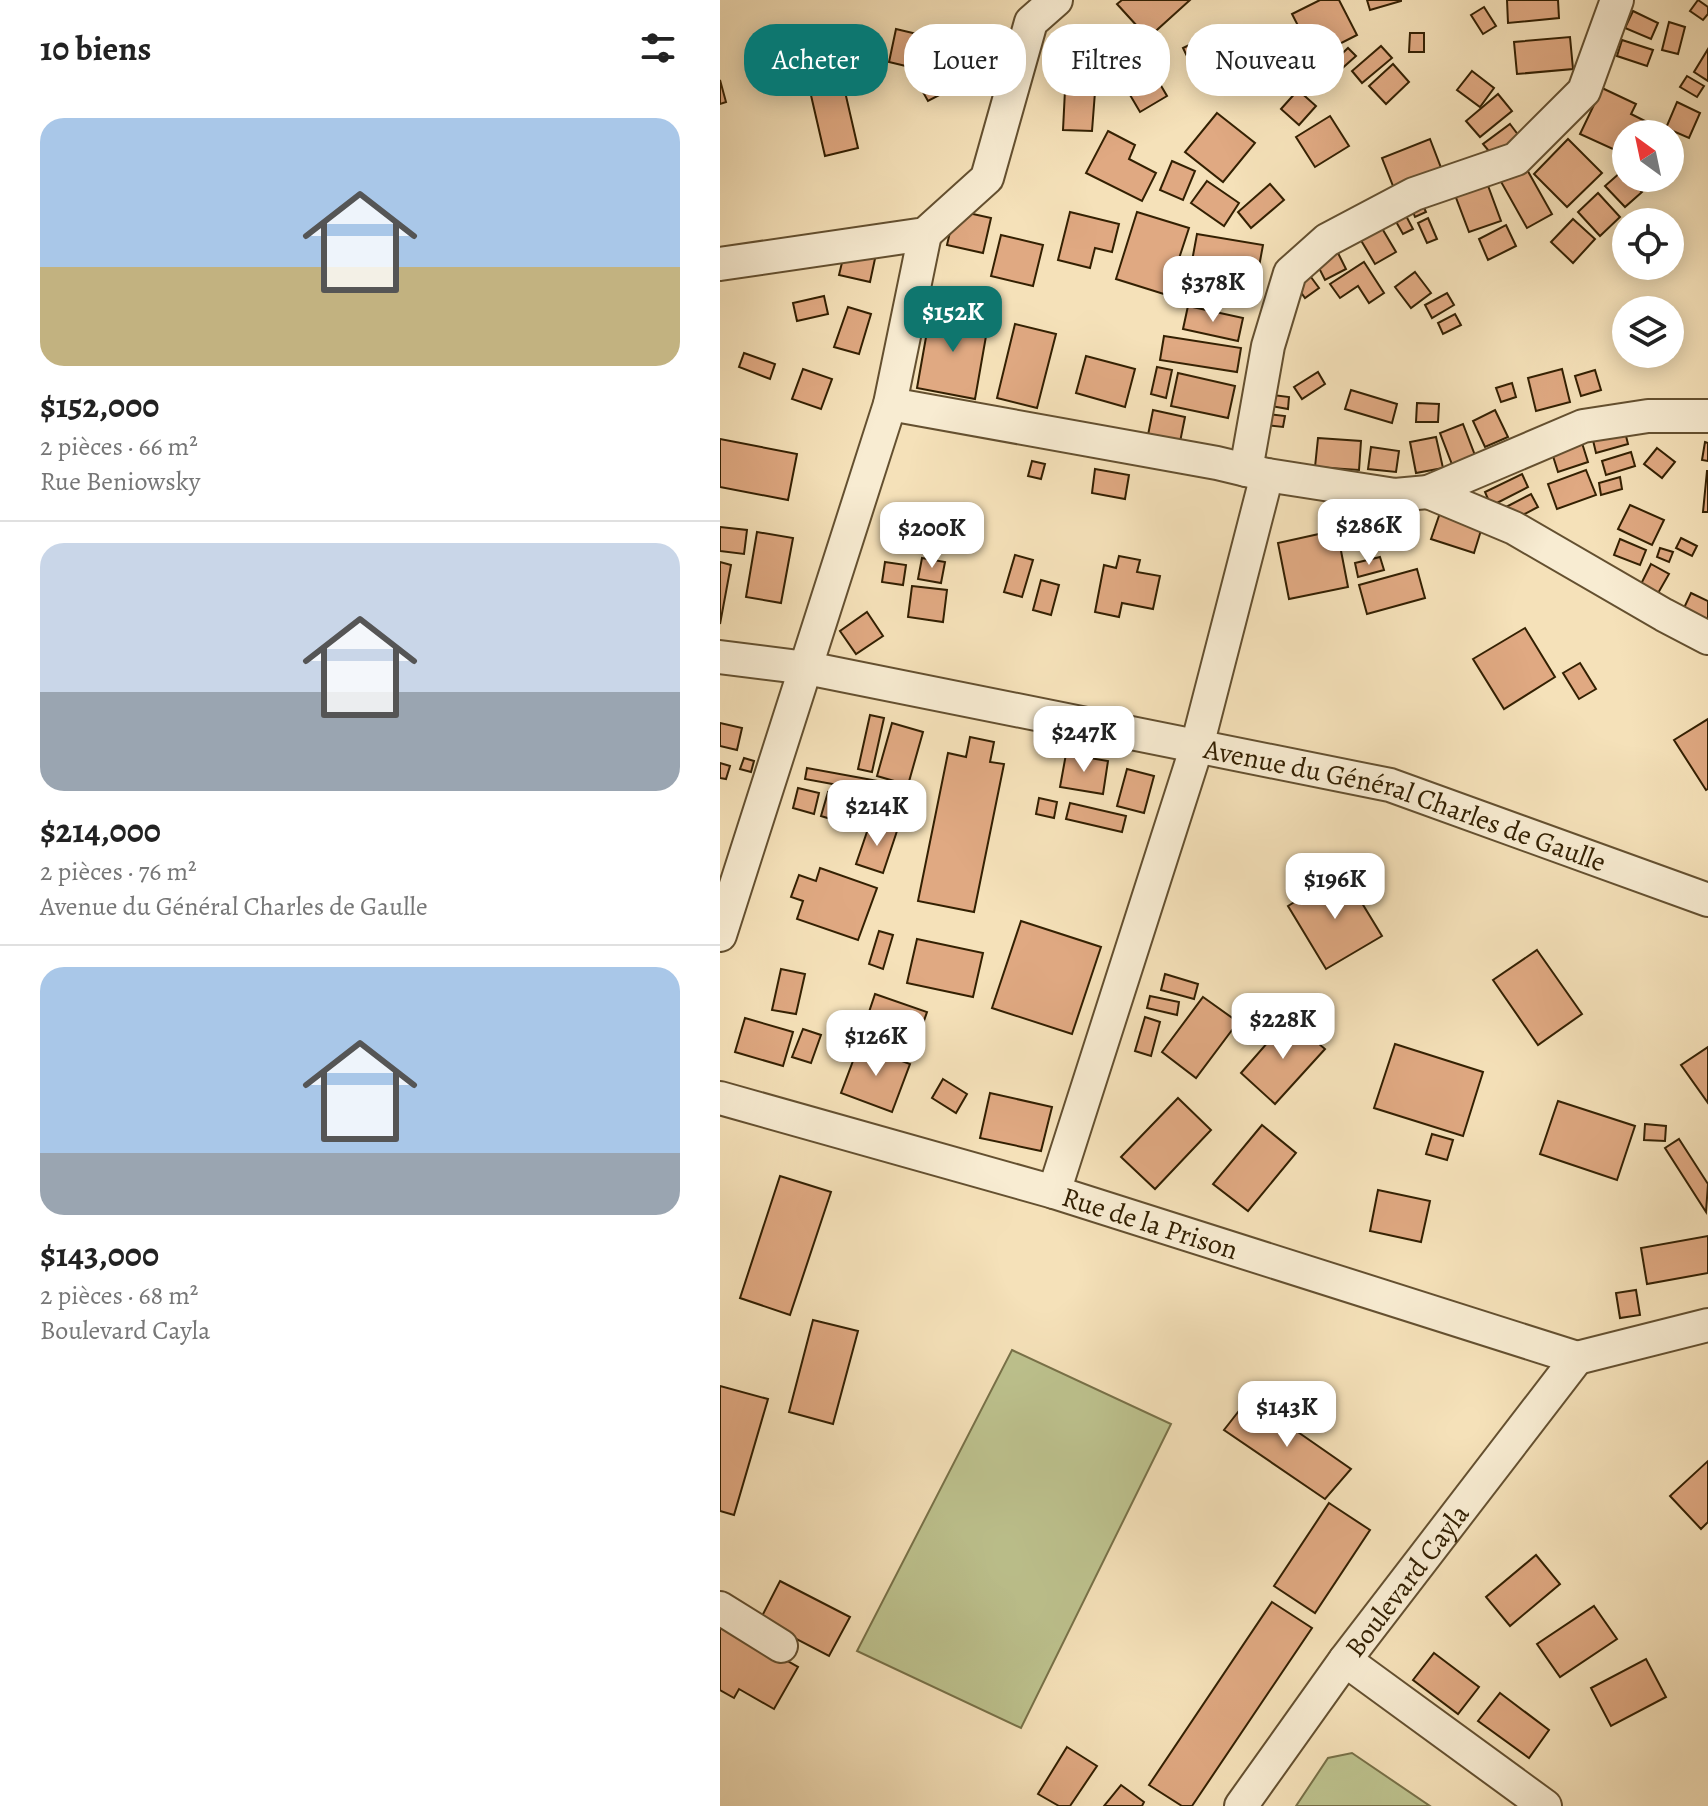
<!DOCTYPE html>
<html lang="fr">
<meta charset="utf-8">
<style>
:root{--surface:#fff;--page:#f6f6f6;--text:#222;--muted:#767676;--line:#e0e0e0;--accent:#0f766e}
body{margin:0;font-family:Alegreya,serif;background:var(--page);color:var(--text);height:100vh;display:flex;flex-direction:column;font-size:30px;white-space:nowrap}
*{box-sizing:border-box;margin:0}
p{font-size:26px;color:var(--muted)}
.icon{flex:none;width:44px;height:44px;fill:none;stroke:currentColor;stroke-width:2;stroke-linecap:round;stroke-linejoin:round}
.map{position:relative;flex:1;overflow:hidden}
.side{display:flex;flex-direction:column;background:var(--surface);width:720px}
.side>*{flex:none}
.top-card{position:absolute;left:24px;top:24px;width:760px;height:72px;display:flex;gap:16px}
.needle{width:52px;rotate:327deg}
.tools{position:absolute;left:892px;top:120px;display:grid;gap:16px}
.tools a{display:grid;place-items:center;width:72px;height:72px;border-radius:50%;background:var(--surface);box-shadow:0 4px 20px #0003;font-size:40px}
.price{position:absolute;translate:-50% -68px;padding:0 18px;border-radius:16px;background:#fff;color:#222;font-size:26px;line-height:52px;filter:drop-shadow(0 2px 4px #0008)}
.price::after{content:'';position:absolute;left:50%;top:48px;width:24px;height:18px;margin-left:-12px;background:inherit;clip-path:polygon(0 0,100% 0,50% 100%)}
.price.active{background:var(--accent);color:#fff}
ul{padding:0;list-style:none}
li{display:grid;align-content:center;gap:16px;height:424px;padding:0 40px}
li+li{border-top:2px solid var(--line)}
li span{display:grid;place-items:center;height:248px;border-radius:24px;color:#555}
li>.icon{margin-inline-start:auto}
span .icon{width:144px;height:144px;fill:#fffc;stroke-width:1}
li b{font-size:34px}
h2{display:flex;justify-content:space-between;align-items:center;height:96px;padding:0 40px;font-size:34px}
.pill{padding:0 28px;border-radius:32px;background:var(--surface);box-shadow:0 4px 20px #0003;font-size:28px;line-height:72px}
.pill.active{background:var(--accent);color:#fff}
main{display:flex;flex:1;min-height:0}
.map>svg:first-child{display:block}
.green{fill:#bdc28e;stroke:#787148;stroke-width:2}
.building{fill:#e0a982;stroke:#332002;stroke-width:2}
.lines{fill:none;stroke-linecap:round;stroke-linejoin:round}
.street-casing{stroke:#645030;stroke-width:36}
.street{stroke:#f8ecd2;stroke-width:32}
.labels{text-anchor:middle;stroke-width:7;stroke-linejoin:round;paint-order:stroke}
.street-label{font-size:28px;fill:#332002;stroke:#f8ecd2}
</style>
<main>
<section class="side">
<h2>10 biens<svg class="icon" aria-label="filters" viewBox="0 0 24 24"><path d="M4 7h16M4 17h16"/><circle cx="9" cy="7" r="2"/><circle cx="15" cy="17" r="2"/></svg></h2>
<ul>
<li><span style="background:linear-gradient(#a9c7e8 60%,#c2b280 0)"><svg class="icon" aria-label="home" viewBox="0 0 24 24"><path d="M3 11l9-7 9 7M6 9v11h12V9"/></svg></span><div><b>$152,000</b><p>2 pièces · 66 m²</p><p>Rue Beniowsky</p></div></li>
<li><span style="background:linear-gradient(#c9d6e8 60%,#9aa5b1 0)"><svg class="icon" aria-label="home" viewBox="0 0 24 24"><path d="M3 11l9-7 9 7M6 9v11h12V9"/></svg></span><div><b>$214,000</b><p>2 pièces · 76 m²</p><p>Avenue du Général Charles de Gaulle</p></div></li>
<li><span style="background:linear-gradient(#a9c7e8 75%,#9aa5b1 0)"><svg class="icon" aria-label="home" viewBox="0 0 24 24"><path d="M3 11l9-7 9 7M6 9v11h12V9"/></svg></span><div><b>$143,000</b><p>2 pièces · 68 m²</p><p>Boulevard Cayla</p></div></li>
</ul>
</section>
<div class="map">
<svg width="988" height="1806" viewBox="0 0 988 1806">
<rect width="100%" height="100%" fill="#f5e1b9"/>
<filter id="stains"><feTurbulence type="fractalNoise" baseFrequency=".0025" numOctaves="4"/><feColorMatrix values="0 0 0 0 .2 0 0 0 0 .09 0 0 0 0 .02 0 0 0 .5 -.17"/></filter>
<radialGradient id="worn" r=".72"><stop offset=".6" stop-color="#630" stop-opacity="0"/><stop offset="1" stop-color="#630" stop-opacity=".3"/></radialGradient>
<g class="green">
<path d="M292 1350 451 1424 301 1728 137 1651Z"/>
<path d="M632 1753 710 1806H576L608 1758Z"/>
</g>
<g class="building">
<path d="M402 0H470L428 38 397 4Z"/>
<path d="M600 0H619L637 35 594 57 572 14Z"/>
<path d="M647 0H681V1L650 10Z"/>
<path d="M787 0H838L839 18 788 23Z"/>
<path d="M978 0 988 7V14L983 20 970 11Z"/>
<path d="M764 7 776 26 763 34 751 15Z"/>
<path d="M913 11 938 23 931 39 905 28Z"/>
<path d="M949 22 965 27 958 54 942 50Z"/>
<path d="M176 29 197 34 190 67 169 62Z"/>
<path d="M690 33H704V52H689Z"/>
<path d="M490 35 506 68 479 81 463 48Z"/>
<path d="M850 37 853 69 797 74 794 42Z"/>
<path d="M902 40 933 50 927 66 897 56Z"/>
<path d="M661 46 672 58 642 83 632 71Z"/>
<path d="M628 48 636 56 618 72 611 64Z"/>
<path d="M988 49V81L974 72Z"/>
<path d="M423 55 447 96 420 112 396 71Z"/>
<path d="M673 64 689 82 666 104 649 86Z"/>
<path d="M214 68 227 91 208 101 195 78Z"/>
<path d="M752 71 774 88 760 107 737 90Z"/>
<path d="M967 76 984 86 977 97 960 87Z"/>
<path d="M0 80 6 102 0 104Z"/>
<path d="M123 83 138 148 105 156 90 91Z"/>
<path d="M882 88 916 104 911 114 927 122 921 134H906V155L860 134Z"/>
<path d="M345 90 375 92 372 131 343 130Z"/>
<path d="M578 90 596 106 579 125 561 109Z"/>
<path d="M778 94 792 111 760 137 746 121Z"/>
<path d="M957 102 980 113 969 138 946 128Z"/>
<path d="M497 113 535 143 503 182 465 152Z"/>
<path d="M610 116 629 146 595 167 576 137Z"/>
<path d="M790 124 799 136 773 156 763 144Z"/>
<path d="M388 131 415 145 409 159 436 173 422 201 366 173Z"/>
<path d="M710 139 723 173 675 191 662 158Z"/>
<path d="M848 139 882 173 847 207 814 174Z"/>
<path d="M950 153 958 159 950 170Z"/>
<path d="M452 161 475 171 463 200 440 190Z"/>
<path d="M805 166 832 214 807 228 780 180Z"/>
<path d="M902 171 906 178 922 192 905 207 885 186Z"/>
<path d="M487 181 519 203 504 226 471 203Z"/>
<path d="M767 183 781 221 749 232 735 195Z"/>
<path d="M550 184 564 200 531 228 518 212Z"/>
<path d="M878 193 900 217 880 236 858 212Z"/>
<path d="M700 199 706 212 695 217 690 204Z"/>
<path d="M235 210 271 218 263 253 227 245Z"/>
<path d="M350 212 399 224 392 252 375 248 370 268 338 260Z"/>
<path d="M417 212 469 228 447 295 396 279Z"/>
<path d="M684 212 693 229 683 234 674 218Z"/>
<path d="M708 218 717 239 707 243 698 223Z"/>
<path d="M853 219 875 239 853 263 831 242Z"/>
<path d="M660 225 676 252 655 264 639 237Z"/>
<path d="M786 225 796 246 768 260 759 239Z"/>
<path d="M477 234 543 245 533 299 467 288Z"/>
<path d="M281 235 323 245 313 286 271 276Z"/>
<path d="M126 246 156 254 150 282 119 275Z"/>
<path d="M618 253 626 269 605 280 597 264Z"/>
<path d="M644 262 664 293 649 303 638 286 620 298 610 284Z"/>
<path d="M695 272 711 293 691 308 675 287Z"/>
<path d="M588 273 599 288 585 298 575 284Z"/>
<path d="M727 293 734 305 712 318 705 305Z"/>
<path d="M104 296 108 314 77 321 73 303Z"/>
<path d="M468 306 523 318 518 341 463 329Z"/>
<path d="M128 307 151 314 139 354 114 347Z"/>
<path d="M211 309 269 319 255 399 197 388Z"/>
<path d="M735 314 741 325 723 334 718 323Z"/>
<path d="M295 324 336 334 317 408 277 398Z"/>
<path d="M444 336 521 348 517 372 440 360Z"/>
<path d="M24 353 55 364 50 379 19 367Z"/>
<path d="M366 356 415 369 405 407 356 393Z"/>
<path d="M437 367 452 370 446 398 431 394Z"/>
<path d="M83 369 112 379 101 409 72 399Z"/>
<path d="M842 369 850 402 816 411 808 378Z"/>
<path d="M875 370 881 390 861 396 855 376Z"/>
<path d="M598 372 605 384 582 399 574 387Z"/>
<path d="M458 373 515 386 508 418 451 406Z"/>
<path d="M792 383 796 397 781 402 776 388Z"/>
<path d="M631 390 677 404 672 423 625 409Z"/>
<path d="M553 395 569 397 568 409 551 406Z"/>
<path d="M697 403 719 404 718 422H696Z"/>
<path d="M433 410 465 417 460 442 428 435Z"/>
<path d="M775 410 788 437 765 447 753 421Z"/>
<path d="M548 414 565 416 563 427 546 425Z"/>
<path d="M743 424 756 458 733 467 720 433Z"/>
<path d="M904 428 908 444 876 453 872 436Z"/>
<path d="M716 437 723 468 696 473 690 442Z"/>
<path d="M598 438 641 441 639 470 595 467Z"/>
<path d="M0 439 77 454 68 500 0 487Z"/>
<path d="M985 442 988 443V461L982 460Z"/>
<path d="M862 443 868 462 838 472 832 453Z"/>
<path d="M651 447 679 451 676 472 648 469Z"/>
<path d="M937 448 955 462 942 478 924 464Z"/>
<path d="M911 452 915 466 886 475 882 461Z"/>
<path d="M312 461 325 464 321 479 308 476Z"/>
<path d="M375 469 409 475 405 499 372 493Z"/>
<path d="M866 470 876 495 837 509 828 484Z"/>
<path d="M987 471H988V512H983Z"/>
<path d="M802 474 808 487 771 506 765 492Z"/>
<path d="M900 477 902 489 881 495 879 483Z"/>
<path d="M811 494 818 507 793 520 786 507Z"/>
<path d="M910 505 944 520 932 545 898 529Z"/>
<path d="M721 510 763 524 754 553 711 539Z"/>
<path d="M0 527 27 530 24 554 0 551Z"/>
<path d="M617 530 628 587 569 599 558 543Z"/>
<path d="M37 532 73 538 61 603 26 597Z"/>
<path d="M961 538 977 546 972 556 956 548Z"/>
<path d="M900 539 926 550 920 565 894 555Z"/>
<path d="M940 548 953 552 949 562 937 557Z"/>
<path d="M295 555 313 560 302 597 284 592Z"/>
<path d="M399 556 420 560 417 572 440 576 433 609 402 603 399 617 375 612 384 565 396 568Z"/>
<path d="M660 557 664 570 638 577 635 563Z"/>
<path d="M202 558 225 562 221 583 198 579Z"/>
<path d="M0 562 11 565 0 624Z"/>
<path d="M165 562 186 565 183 585 162 582Z"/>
<path d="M931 564 949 574 937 595 920 586Z"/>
<path d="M697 569 705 598 647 614 639 585Z"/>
<path d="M321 580 339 585 331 615 313 610Z"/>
<path d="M192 586 227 590 223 622 188 617Z"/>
<path d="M971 593 988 601V622L963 610Z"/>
<path d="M147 612 163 636 136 654 120 631Z"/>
<path d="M805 628 835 677 784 709 753 659Z"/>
<path d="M860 663 876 689 859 699 843 673Z"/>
<path d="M150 715 164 718 152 772 138 769Z"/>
<path d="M988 719V789L986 790 954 740Z"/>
<path d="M0 723 22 728 17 750 0 746Z"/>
<path d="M172 723 203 732 188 785 157 776Z"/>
<path d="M250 737 274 742 270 762 284 764 254 912 198 901 228 753 246 757Z"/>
<path d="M346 754 388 761 383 794 340 787Z"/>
<path d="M24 758 34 761 31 772 20 769Z"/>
<path d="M0 763 10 766 6 779 0 778Z"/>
<path d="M87 768 158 781 156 792 85 779Z"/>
<path d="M407 769 434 776 424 813 397 806Z"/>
<path d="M78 788 99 793 94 814 73 808Z"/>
<path d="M108 792 144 802 137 827 101 816Z"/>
<path d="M319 798 337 802 334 818 316 814Z"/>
<path d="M350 803 406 816 402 832 346 819Z"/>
<path d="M150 823 177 831 163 873 136 864Z"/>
<path d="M100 868 157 888 138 940 77 919 83 901 71 897 79 875 96 881Z"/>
<path d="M623 872 662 936 606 969 568 906Z"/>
<path d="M301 921 381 947 352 1034 272 1008Z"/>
<path d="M159 931 173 935 163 969 149 964Z"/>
<path d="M197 939 263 953 253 997 187 983Z"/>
<path d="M817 950 862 1014 818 1045 773 980Z"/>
<path d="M61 969 85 974 76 1014 52 1010Z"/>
<path d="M445 974 478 984 474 999 441 990Z"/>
<path d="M155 994 207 1012 195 1047 143 1030Z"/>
<path d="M430 996 459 1002 457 1015 427 1008Z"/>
<path d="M483 997 518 1022 476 1078 442 1052Z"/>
<path d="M425 1017 440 1022 431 1056 415 1051Z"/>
<path d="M25 1018 73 1032 63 1066 15 1052Z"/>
<path d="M569 1018 605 1049 555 1104 521 1073Z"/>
<path d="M83 1029 101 1035 91 1063 72 1057Z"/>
<path d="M675 1044 763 1072 743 1136 654 1108Z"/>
<path d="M139 1045 190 1064 172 1112 121 1093Z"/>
<path d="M988 1047V1103L961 1065Z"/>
<path d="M223 1079 247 1094 236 1113 212 1098Z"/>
<path d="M270 1093 332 1107 321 1151 260 1138Z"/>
<path d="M458 1098 491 1130 435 1189 401 1157Z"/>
<path d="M838 1101 915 1126 897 1180 820 1154Z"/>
<path d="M925 1124 946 1126 945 1141 924 1140Z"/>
<path d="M542 1125 576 1153 528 1211 493 1184Z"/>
<path d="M712 1134 733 1140 727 1160 706 1154Z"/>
<path d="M959 1139 988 1184 986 1212 945 1148Z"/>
<path d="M60 1176 111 1192 70 1315 20 1298Z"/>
<path d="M658 1190 710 1201 701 1242 650 1231Z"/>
<path d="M988 1236V1273L927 1284 921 1248Z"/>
<path d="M916 1290 920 1315 900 1318 896 1293Z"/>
<path d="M93 1320 138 1331 113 1424 69 1412Z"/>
<path d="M0 1386 48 1399 14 1515 0 1511Z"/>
<path d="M529 1398 631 1469 605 1499 504 1430Z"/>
<path d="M988 1461V1522L981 1529 950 1496Z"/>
<path d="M609 1503 650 1530 595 1613 554 1586Z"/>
<path d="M816 1555 840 1584 790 1626 766 1597Z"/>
<path d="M60 1581 130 1617 109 1656 40 1620Z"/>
<path d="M552 1602 592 1628 472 1806H462L429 1785Z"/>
<path d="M874 1606 897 1639 840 1677 817 1644Z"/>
<path d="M0 1623 78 1667 54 1709 19 1689 14 1698 0 1690Z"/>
<path d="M714 1653 759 1687 738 1714 693 1680Z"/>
<path d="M926 1659 946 1697 891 1726 871 1688Z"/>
<path d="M780 1693 829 1730 809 1758 758 1721Z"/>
<path d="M347 1747 377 1766 350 1806H339L318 1794Z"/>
<path d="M401 1785 424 1802 422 1806H384Z"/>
</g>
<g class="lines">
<g class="street-casing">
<g id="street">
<path d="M0 264 205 234 267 178 311 22 336 0"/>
<path d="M170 404 497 463 547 475 675 495 708 492 863 426 928 416H988"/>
<path d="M526 470 548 346 570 273 607 240 694 194 796 159 864 91 897 0"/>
<path d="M708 492 794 528 944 615 988 638"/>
<path id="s1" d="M0 657 87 668 670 785 988 900"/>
<path d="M0 935 170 404 205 234"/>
<path id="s2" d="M0 1098 334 1192 857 1358"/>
<path d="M334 1192 477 746 547 475"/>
<path d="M857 1358 988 1325"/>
<path d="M0 1608 61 1646"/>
<path d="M625 1660 825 1806"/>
<path id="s3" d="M521 1806 625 1660 857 1358"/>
</g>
</g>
<use href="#street" class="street"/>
</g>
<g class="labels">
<g class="street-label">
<text dy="10" stroke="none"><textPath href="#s1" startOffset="702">Avenue du Général Charles de Gaulle</textPath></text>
<text dy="10" stroke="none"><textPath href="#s2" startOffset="448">Rue de la Prison</textPath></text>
<text dy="10" stroke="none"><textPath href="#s3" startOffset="280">Boulevard Cayla</textPath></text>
</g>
</g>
<rect width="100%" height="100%" filter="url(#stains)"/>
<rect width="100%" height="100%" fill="url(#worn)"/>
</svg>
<div class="tools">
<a><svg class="needle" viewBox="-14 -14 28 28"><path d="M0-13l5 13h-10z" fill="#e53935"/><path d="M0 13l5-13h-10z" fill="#767676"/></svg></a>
<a><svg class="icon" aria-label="locate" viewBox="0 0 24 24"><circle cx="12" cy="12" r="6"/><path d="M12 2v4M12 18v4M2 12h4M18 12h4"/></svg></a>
<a><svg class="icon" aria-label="layers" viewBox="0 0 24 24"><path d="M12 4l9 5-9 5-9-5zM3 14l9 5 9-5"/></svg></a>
</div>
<b class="price" style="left:493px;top:324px">$378K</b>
<b class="price active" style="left:233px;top:354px">$152K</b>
<b class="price" style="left:649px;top:567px">$286K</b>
<b class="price" style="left:212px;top:570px">$200K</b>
<b class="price" style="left:364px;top:774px">$247K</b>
<b class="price" style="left:157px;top:848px">$214K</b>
<b class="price" style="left:615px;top:921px">$196K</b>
<b class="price" style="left:563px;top:1061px">$228K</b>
<b class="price" style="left:156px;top:1078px">$126K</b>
<b class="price" style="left:567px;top:1449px">$143K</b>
<div class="top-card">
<a class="pill active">Acheter</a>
<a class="pill">Louer</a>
<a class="pill">Filtres</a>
<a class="pill">Nouveau</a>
</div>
</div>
</main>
